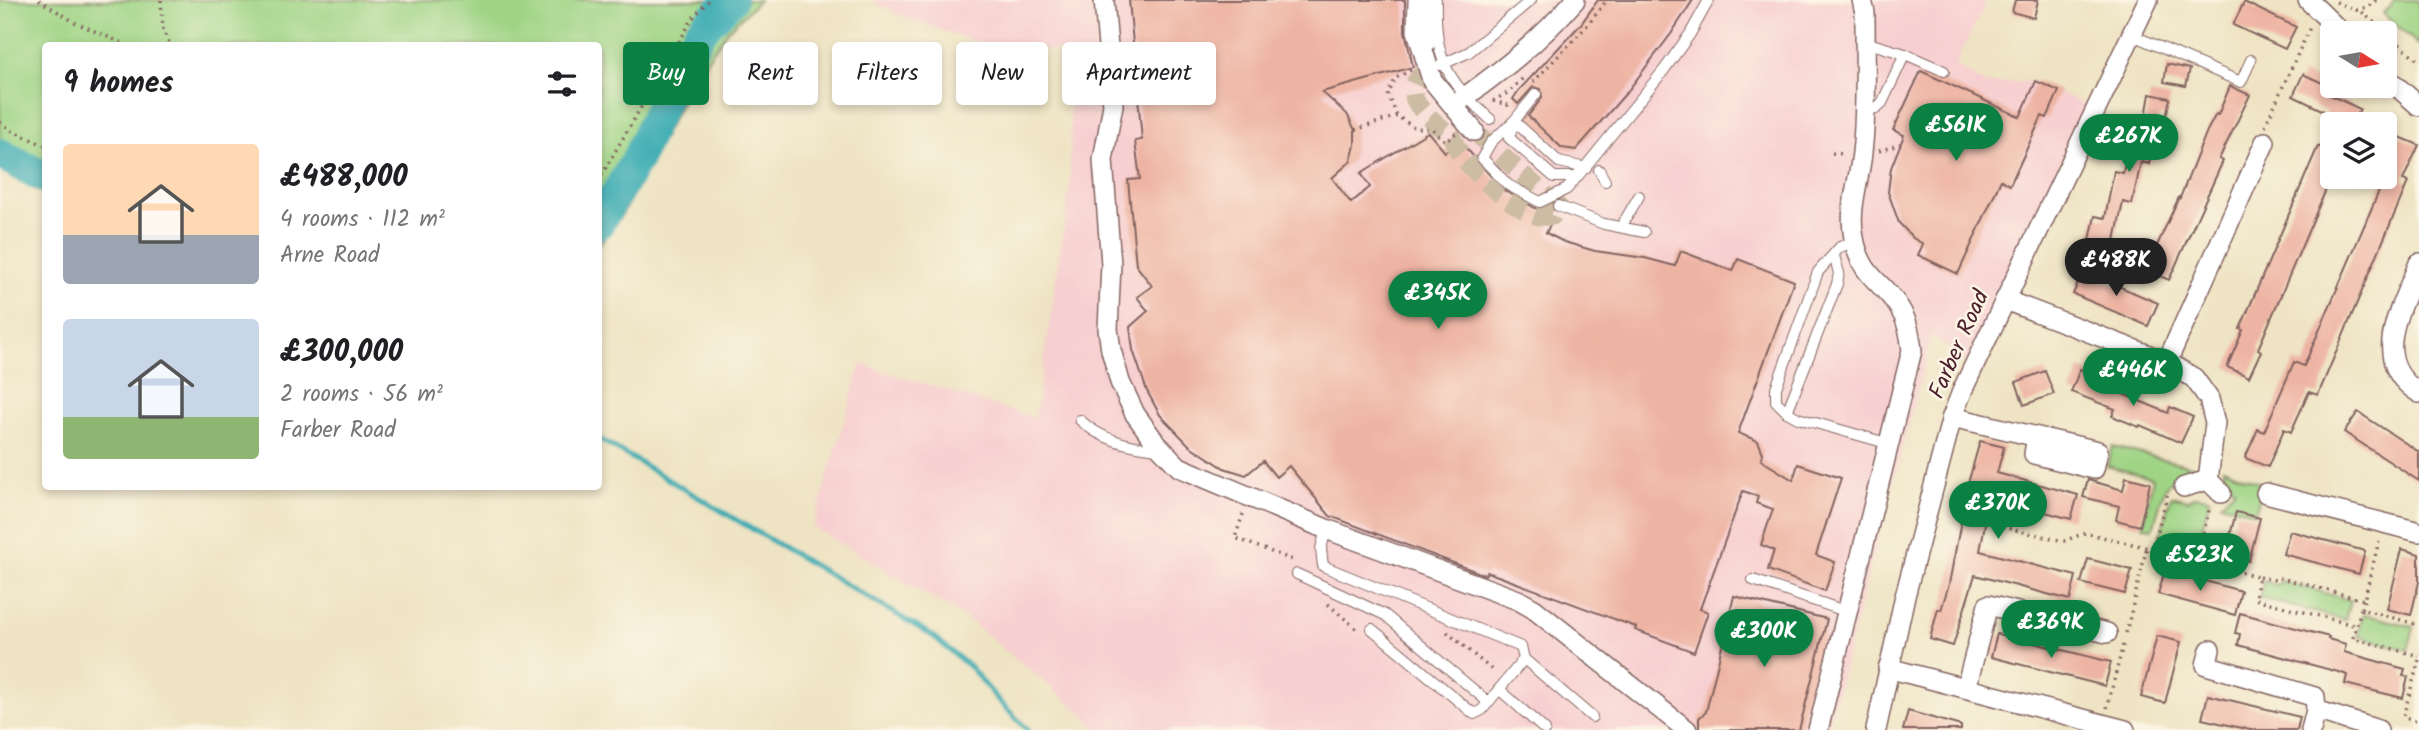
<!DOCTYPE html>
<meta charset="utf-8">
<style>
:root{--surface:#fff;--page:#f6f6f6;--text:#202124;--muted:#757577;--accent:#0b8043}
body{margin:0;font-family:Kalam,sans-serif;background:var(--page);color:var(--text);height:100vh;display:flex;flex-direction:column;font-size:26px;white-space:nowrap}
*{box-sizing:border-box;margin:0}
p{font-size:23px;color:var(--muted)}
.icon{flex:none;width:38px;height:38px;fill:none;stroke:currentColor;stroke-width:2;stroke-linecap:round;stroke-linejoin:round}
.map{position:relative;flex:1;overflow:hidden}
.sheet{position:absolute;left:42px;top:42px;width:560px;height:448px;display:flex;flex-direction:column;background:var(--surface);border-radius:7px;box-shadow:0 4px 10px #0003}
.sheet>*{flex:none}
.guide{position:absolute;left:623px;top:42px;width:665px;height:63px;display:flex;gap:14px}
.needle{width:46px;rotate:101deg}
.controls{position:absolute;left:2320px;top:21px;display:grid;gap:14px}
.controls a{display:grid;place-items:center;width:77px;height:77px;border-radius:7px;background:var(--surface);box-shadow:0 4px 10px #0003;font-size:35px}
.price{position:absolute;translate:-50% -60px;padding:0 16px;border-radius:24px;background:var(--accent);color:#fff;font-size:23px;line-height:46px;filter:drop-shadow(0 2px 4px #0008)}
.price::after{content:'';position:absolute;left:50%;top:42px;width:21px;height:16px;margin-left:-10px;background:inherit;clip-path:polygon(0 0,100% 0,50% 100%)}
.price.selected{background:#222;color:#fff}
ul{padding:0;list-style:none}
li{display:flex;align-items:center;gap:21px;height:175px;padding:0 21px}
li span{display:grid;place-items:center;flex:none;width:196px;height:140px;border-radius:7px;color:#555}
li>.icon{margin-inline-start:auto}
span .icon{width:84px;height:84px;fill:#fffc;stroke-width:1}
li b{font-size:30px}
h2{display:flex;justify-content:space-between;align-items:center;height:84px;padding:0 21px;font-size:30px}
.chip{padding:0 24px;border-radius:7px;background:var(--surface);box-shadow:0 4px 10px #0003;font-size:24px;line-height:63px}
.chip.selected{background:var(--accent);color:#fff}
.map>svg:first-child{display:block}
.built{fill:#f7cfd0}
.green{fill:#9fd485;stroke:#747a58;stroke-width:2}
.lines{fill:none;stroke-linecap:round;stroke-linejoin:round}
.stream{stroke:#3bacb3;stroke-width:5}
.river{stroke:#3bacb3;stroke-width:32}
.building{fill:#eeb4a3}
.minor-tunnel{stroke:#cdbca4;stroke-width:19;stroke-dasharray:19 10;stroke-linecap:butt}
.service-casing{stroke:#836460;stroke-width:12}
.minor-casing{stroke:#836460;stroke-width:22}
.path{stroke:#836460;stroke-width:3.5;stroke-dasharray:2 5;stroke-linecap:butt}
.service{stroke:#fff;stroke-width:10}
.minor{stroke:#fff;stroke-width:19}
.labels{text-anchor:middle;stroke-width:5;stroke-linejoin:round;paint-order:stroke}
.street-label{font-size:23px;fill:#4a1f2b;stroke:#fcf5e5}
</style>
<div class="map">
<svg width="2419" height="730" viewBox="0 0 2419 730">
<rect width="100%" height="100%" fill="#fcf5e5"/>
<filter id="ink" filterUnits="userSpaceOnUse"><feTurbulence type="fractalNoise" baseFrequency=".0143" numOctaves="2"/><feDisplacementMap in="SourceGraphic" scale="14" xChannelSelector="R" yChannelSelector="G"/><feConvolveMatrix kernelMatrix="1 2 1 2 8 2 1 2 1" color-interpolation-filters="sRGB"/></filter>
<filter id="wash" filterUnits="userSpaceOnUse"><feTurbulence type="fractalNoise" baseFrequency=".00686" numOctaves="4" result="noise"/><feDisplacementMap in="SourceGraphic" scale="28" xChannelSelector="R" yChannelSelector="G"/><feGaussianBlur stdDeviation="1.57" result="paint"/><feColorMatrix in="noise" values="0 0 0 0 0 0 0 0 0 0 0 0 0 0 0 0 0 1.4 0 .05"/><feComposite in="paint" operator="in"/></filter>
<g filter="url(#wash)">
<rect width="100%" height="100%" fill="#eee3c2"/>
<path class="built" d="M871 0H1987L1962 51 1956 67 1986 84 2036 81 2087 106 1966 362 1932 335 1827 730H1098L1077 709 965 617 813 527 861 364 1035 418 1070 186V51L993 48 904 17Z"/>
<g class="green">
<path d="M0 0H759L728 30 692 82 623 213 599 245 598 46H46L45 190 0 169Z"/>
<path d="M2395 0H2416L2419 2V45L2383 14Z"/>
<path d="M2113 447 2195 467 2170 482 2164 489 2153 529 2143 526 2153 478 2107 466Z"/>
<path d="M2223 468 2263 484 2255 513 2221 503 2235 489 2225 476Z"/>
<path d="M2171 496 2188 500 2195 496 2210 498 2194 557 2157 547Z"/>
<path d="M2264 581 2277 585 2281 581 2350 600 2345 620 2259 598Z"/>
<path d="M2363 614 2414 627 2408 650 2358 636Z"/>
</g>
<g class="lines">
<path class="stream" d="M598 438 933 636 971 668 997 699 1028 730"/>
<g class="river">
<path d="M0 154 46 178"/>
<path d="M598 224 637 159 671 83 700 32 731 0"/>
</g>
</g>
<g id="blocks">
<g class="building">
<path d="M1129 0H1405V31L1413 67 1322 92 1347 114 1355 130V145L1351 161 1332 178 1351 203 1370 187 1361 173 1428 132 1445 152 1459 140 1503 190 1553 218 1546 233 1564 242 1595 251 1645 258 1675 266 1681 251 1733 271 1738 259 1794 281 1738 433 1758 441 1763 453 1761 460 1793 480 1798 464 1841 478 1816 555 1835 562 1825 591 1768 570 1774 550 1761 545 1773 509 1756 503 1758 496 1743 491 1700 609 1708 612 1694 652 1635 630 1636 627 1487 572 1485 575 1330 516 1289 466 1276 477 1263 461 1246 475 1224 468 1190 446 1160 415 1147 391 1133 350 1130 327 1148 311 1137 297 1152 286 1136 265 1128 180 1140 179 1135 141 1142 140Z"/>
<path d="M1598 0H1693L1671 34 1627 92 1576 150 1562 148 1528 116 1542 98 1541 89 1533 87 1518 104 1513 99 1519 90 1581 24Z"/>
<path d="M2015 0H2038L2034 18 2012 12Z"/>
<path d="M2244 2 2296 27 2285 49 2233 25Z"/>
<path d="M2167 64 2190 69 2186 86 2164 82Z"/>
<path d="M1921 71 2020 117 2036 81 2059 91 2047 118 2042 116 2010 185 2001 180 1958 274 1918 255 1923 244 1913 238 1899 223 1888 192 1891 168 1904 135 1893 130Z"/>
<path d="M2303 74 2329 86 2326 93 2360 109 2352 124H2334L2323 119 2326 112 2293 96Z"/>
<path d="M2230 86 2250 95 2219 159 2223 161 2169 280 2146 270 2179 197 2180 198 2207 131 2216 114 2218 115Z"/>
<path d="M2150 94 2170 98 2166 117 2160 115 2149 164 2141 162 2132 204 2123 202 2113 250 2089 245 2095 216 2105 218 2114 171 2123 173 2132 126 2144 128Z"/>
<path d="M2385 131 2419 145 2403 180 2408 182 2318 395 2309 392 2291 432 2284 429 2268 467 2245 458 2258 429 2264 432 2294 362 2304 366 2385 177Z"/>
<path d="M2318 146 2333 153V173L2258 349 2261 351 2249 377 2227 367 2243 330 2240 329Z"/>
<path d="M2083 271 2158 303 2148 326 2073 294Z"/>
<path d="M2080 369 2109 381 2106 387 2135 399 2168 413 2170 407 2193 417 2181 443 2140 425 2139 427 2112 416 2115 409 2071 392Z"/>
<path d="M2045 371 2054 394 2024 405 2016 382Z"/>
<path d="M2358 412 2419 452V481L2344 432Z"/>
<path d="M1980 441 2004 447 1997 473 2078 495 2071 519 1990 497 1980 551 2076 576 2070 600 1975 575 1953 646 1930 639 1938 609 1941 610 1949 584 1969 480Z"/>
<path d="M2126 477 2150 483 2140 526 2116 520 2119 506 2083 497 2088 480 2123 490Z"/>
<path d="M2236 512 2260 518 2249 561 2225 555Z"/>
<path d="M2290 531 2365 551 2359 574 2283 554Z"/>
<path d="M2402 549 2419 554V582L2411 615 2387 609Z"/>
<path d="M2088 559 2132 570 2125 594 2081 583Z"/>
<path d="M2165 570 2241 591 2235 615 2158 594Z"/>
<path d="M1734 596 1827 619 1799 730H1702L1699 727V718L1706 712Z"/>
<path d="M2240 613 2329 637 2328 639 2346 644 2344 652 2405 669 2403 676 2408 677 2403 698 2345 684 2347 675 2342 673 2238 645 2240 634 2235 633Z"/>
<path d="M1997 634 2111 662 2105 686 1991 657Z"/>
<path d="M2157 636 2181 642 2165 703 2141 697Z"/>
<path d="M2208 695 2300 717 2297 730H2250L2202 719Z"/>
<path d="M1908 711 1961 726V730H1903Z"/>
</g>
</g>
</g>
<g filter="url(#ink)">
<use href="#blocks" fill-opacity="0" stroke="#836460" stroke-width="2"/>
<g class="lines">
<path class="minor-tunnel" d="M1427 70C1393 96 1430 117 1452 137 1459 163 1510 206 1536 215 1540 217 1547 216 1552 216L1558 206 1474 131"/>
<g class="service-casing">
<g id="service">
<path d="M1428 0 1429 46"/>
<path d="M1436 0C1434 58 1446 80 1490 119"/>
<path d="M2132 35 2241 82 2251 60"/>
<path d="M1905 54 1944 71"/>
<path d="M1441 65 1469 52 1531 0"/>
<path d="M1536 94 1514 121 1509 138 1554 177H1577L1664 70 1690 34 1709 0"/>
<path d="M1865 110 1876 108 1882 103 1905 54 1865 42"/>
<path d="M1599 170 1605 181"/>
<path d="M1577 177 1567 189 1540 202 1508 185 1482 158 1491 142 1514 121 1559 162 1586 168"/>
<path d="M1558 206 1604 224 1644 232"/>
<path d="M1621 227 1639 196"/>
<path d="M1854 242 1840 247 1818 272 1776 388V401L1787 412 1798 418 1890 444"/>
<path d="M1787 412 1837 284 1839 273 1834 256"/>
<path d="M1080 420C1101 440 1129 446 1157 449"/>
<path d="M1326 529 1321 549 1323 566 1521 647 1524 659 1482 710 1474 714 1372 629"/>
<path d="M1297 574 1385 615 1488 702"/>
<path d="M1753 580 1848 612"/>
<path d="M1524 659 1592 717"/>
<path d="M1499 689 1545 730"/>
</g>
</g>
<g class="minor-casing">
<g id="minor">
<path d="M1104 0 1113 105 1103 160 1111 264 1108 329 1111 350 1120 382 1135 414 1156 443 1179 467 1326 529 1518 600 1534 609 1687 730"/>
<path d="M1418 0 1417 31 1432 80 1474 131"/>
<path d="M2308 0 2342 33"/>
<path d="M2385 76 2419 106"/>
<path d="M1454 105C1500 72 1538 43 1575 0"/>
<path d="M2419 263C2402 307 2367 360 2419 393"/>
<path d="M2005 300 2167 362 2194 378 2209 399 2215 423 2208 480"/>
<path d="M2167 362 2265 142"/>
<path d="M1952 417 2098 451 2094 469 2034 454 2037 437"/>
<path d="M2184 487 2208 480 2221 493"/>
<path d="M2266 493 2419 532"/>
<path d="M2210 650 2206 665 2315 697 2316 710 2311 730"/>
<path d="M1888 668 2125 730"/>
<path d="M1966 688 1988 605 2107 633"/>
<path d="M2316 710 2378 730"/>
<path d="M1818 730 1912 350C1910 335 1908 322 1900 309 1883 281 1861 278 1854 238 1848 209 1859 182 1862 153 1867 107 1865 59 1865 13L1862 0"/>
<path d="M1876 730 1904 600 1952 417 1963 389 2148 0"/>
</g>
</g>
<g class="path">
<path d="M39 0 76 23 129 46"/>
<path d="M161 0 163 31 171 46"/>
<path d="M2336 2 2362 12 2419 61"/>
<path d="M2356 10 2368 7 2376 0"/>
<path d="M1411 70 1396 78 1388 94 1397 116 1415 128 1432 129 1445 141 1456 133"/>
<path d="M1533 82 1585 28 1607 0"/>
<path d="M1493 101 1509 92 1524 77"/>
<path d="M1493 101 1508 105 1510 103"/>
<path d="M0 122 13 131 46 146"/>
<path d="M2265 126 2311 25"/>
<path d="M1355 130 1397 116"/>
<path d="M1879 151 1901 144"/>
<path d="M1832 153 1844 154"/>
<path d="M598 181 693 18 709 0"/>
<path d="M1243 514 1235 538 1295 561"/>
<path d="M2002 527 2064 541 2085 533 2153 549 2168 492"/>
<path d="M2153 549 2259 577 2255 599 2357 626"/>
<path d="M2197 560 2210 506"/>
<path d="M2259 577 2275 580 2281 578 2364 600 2379 541"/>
<path d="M2364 600 2361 609 2419 625"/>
<path d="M1328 604 1359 631"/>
<path d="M2361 609 2353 638 2419 656"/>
<path d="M1447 632 1493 671"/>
<path d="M2126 633 2147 547"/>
<path d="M2419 660 2403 717 2419 721"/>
<path d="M2107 708 2124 641"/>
</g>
<use href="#service" class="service"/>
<use href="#minor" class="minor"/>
</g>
</g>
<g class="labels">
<g class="street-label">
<text transform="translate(1958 344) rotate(-66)" y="8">Farber Road</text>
</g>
</g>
</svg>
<div class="controls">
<a><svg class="needle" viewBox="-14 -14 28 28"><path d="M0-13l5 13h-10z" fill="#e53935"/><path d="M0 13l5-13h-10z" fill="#757577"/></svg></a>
<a><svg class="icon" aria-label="layers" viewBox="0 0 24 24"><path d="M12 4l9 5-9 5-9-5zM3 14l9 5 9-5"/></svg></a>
</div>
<b class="price" style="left:1956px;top:163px">£561K</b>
<b class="price" style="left:2129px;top:174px">£267K</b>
<b class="price selected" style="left:2116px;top:298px">£488K</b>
<b class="price" style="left:1438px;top:331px">£345K</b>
<b class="price" style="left:2133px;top:408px">£446K</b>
<b class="price" style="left:1998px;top:541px">£370K</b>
<b class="price" style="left:2200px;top:593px">£523K</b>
<b class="price" style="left:2051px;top:660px">£369K</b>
<b class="price" style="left:1764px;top:669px">£300K</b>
<div class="guide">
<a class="chip selected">Buy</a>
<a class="chip">Rent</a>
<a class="chip">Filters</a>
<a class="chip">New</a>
<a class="chip">Apartment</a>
</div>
<section class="sheet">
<h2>9 homes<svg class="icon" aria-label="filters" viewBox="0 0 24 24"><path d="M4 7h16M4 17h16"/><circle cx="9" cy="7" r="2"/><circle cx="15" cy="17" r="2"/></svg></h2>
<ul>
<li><span style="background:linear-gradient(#ffd9b3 65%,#9aa5b1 0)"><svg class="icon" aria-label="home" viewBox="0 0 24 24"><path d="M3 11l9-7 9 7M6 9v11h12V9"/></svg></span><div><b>£488,000</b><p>4 rooms · 112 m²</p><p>Arne Road</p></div></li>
<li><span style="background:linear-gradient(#c9d6e8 70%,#8fb573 0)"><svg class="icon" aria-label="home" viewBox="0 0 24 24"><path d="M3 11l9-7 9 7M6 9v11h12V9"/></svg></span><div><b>£300,000</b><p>2 rooms · 56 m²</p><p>Farber Road</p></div></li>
</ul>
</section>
</div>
